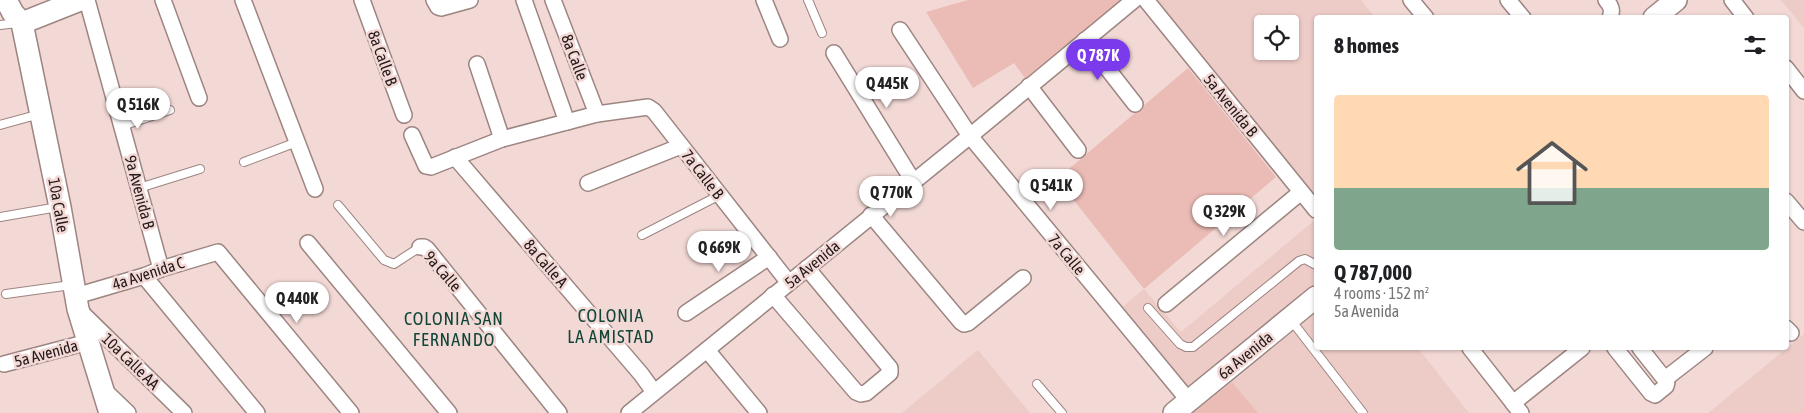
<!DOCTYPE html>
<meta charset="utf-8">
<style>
:root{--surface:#fff;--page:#f6f6f6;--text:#202124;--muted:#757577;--accent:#7c3aed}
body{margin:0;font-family:"Asap Condensed",sans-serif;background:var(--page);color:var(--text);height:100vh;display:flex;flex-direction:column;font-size:19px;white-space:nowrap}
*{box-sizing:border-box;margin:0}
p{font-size:16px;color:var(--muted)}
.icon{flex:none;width:28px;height:28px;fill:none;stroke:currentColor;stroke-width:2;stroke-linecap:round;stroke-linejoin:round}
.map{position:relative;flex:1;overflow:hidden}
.side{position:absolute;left:1314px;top:15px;width:475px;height:335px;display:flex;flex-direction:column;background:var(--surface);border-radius:5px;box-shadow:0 1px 4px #0004}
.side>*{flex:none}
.controls{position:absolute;left:1254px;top:15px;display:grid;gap:10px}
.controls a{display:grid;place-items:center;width:45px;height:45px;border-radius:5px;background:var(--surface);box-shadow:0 1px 4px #0004;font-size:25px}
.price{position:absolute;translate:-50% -42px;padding:0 11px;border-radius:18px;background:#fff;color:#222;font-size:16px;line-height:32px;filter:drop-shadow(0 1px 2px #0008)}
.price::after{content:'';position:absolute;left:50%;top:30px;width:15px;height:11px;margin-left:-8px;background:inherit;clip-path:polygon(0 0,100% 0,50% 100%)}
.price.current{background:var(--accent);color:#fff}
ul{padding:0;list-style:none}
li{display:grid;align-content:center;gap:10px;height:265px;padding:0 20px}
li span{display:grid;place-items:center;height:155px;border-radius:5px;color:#555}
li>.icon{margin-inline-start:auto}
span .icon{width:90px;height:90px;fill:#fffc;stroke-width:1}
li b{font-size:21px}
h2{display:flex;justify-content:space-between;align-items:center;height:60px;padding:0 20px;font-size:21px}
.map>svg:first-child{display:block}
.built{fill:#edcbc7;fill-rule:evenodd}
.green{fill:#ebbbb5}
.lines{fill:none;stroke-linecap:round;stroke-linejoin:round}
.lane-casing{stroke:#9d8582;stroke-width:10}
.street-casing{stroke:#9d8582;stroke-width:18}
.secondary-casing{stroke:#9d8582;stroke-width:24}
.lane{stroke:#fff;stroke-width:8}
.street{stroke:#fff;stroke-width:15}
.secondary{stroke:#fff;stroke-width:21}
.labels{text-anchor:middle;stroke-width:5;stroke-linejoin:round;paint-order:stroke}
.street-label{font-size:16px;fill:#221918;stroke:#f3d9d6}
.neighbourhood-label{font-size:18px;letter-spacing:1px;fill:#104537;stroke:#f3d9d6}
</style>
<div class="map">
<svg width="1804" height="413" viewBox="0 0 1804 413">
<rect width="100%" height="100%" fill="#f3d9d6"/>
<g class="built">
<path d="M1152 0H1361L1375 17 1316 18V198ZM1262 24H1290V51H1262Z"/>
<path d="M1781 0H1804V28Z"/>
<path d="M1316 219V286L1188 389 1120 309 1144 289 1181 332Z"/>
<path d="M1316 313V348H1418L1469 413H1258L1232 382Z"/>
<path d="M1804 334V413H1708Z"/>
<path d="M978 350 1030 413H902Z"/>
</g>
<g class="green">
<path d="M968 0H1128L1027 81 1014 63 973 88 926 12Z"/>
<path d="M1188 68 1276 177 1144 289 1057 179Z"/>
<path d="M1232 382 1258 413H1193Z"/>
</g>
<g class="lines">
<g class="lane-casing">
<g id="lane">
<path d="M808 0 822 33"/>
<path d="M0 25 18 23"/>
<path d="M0 125 40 114"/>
<path d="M122 126 170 110"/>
<path d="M244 162 297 142"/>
<path d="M139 188 200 169"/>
<path d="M338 205 384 260 394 264 420 247"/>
<path d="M0 217 58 207"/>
<path d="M642 235 720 195"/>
<path d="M6 294 71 285"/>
<path d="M1148 308 1180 344 1186 347H1193L1299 261 1305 259 1316 265"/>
<path d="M1291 320 1363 413"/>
<path d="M1037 384 1062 413"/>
</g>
</g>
<g class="street-casing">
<g id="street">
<path d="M87 0 161 269"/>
<path d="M163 0 199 98"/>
<path d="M243 0 315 189"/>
<path d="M362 0 404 115"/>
<path d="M434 0 438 7 441 8 470 0"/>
<path d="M524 0 567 122"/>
<path d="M553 0 597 114"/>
<path d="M764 0 780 39"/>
<path d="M1146 0 1316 210"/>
<path d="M1411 0 1426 18"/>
<path d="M1508 0 1523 18"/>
<path d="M1606 0C1611 6 1613 10 1610 18"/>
<path d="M1732 0 1746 18"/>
<path d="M900 30 970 136 1189 401"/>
<path d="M1085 40 1135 104"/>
<path d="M834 53 913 181"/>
<path d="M477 64 502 139"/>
<path d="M1786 68 1804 91"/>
<path d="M1029 86 1078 150"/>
<path d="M412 135 426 166 431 167 502 139 597 114 648 107 654 111 789 283"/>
<path d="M455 157 641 374 654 392"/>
<path d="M588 183 681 146"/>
<path d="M1786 201 1804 222"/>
<path d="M871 215 961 322 964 324 968 323 1023 278"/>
<path d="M308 243 449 413"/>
<path d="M420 247H424L427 249 559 413"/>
<path d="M144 276 257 413"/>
<path d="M773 295 856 392 861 394 866 393 890 373V368L807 268"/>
<path d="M76 296 144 276 161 269 218 252 351 413"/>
<path d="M1166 304 1301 192"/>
<path d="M80 311 184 413"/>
<path d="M686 313 769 257"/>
<path d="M1786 328 1791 333"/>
<path d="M1470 348 1521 413"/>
<path d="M1615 348 1651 393 1655 395 1666 386 1667 382 1640 348"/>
<path d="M707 350 759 413"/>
<path d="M4 364 88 342"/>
<path d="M1665 379 1705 348"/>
<path d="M104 390 128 413"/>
<path d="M1513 403 1582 348"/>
<path d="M629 413 970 136 1134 0"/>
</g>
</g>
<g class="secondary-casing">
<g id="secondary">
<path d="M6 0 13 13 22 23 60 207 78 309 110 413"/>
<path d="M1654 18 1676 0"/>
<path d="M22 23 80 0"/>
<path d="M1174 413 1316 297"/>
</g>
</g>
<use href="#lane" class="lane"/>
<use href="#street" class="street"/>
<use href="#secondary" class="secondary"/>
</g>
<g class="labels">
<g class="street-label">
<text transform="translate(575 57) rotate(69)" y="6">8a Calle</text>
<text transform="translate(383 58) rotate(70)" y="6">8a Calle B</text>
<text transform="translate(1231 105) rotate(51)" y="6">5a Avenida B</text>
<text transform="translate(703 174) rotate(52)" y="6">7a Calle B</text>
<text transform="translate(140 192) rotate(75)" y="6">9a Avenida B</text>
<text transform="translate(59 205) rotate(80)" y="6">10a Calle</text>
<text transform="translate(1067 254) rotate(50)" y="6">7a Calle</text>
<text transform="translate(546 263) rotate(49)" y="6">8a Calle A</text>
<text transform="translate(812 264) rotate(-39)" y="6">5a Avenida</text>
<text transform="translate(443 271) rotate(49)" y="6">9a Calle</text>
<text transform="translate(148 273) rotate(-18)" y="6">4a Avenida C</text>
<text transform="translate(46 353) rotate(-15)" y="6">5a Avenida</text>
<text transform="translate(1245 355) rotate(-39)" y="6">6a Avenida</text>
<text transform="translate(131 361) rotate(44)" y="6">10a Calle AA</text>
</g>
<g class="neighbourhood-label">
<text x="611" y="322">COLONIA<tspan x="611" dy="21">LA AMISTAD</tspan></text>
<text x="454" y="325">COLONIA SAN<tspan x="454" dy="21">FERNANDO</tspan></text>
</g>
</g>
</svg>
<div class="controls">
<a><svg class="icon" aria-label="locate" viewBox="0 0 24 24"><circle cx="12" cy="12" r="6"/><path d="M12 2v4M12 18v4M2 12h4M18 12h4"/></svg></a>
</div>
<b class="price current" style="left:1098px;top:81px">Q 787K</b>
<b class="price" style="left:887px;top:109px">Q 445K</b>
<b class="price" style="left:138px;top:130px">Q 516K</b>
<b class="price" style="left:1051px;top:211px">Q 541K</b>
<b class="price" style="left:891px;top:218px">Q 770K</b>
<b class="price" style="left:1224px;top:237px">Q 329K</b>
<b class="price" style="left:719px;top:273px">Q 669K</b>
<b class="price" style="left:297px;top:324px">Q 440K</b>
<section class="side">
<h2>8 homes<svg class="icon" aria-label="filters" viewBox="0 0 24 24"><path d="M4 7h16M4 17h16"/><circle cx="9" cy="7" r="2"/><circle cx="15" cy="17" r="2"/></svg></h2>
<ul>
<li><span style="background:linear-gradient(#ffd9b3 60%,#7fa58c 0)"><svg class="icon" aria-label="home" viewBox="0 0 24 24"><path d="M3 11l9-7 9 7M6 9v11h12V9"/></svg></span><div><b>Q 787,000</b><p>4 rooms · 152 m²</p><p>5a Avenida</p></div></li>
</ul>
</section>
</div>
